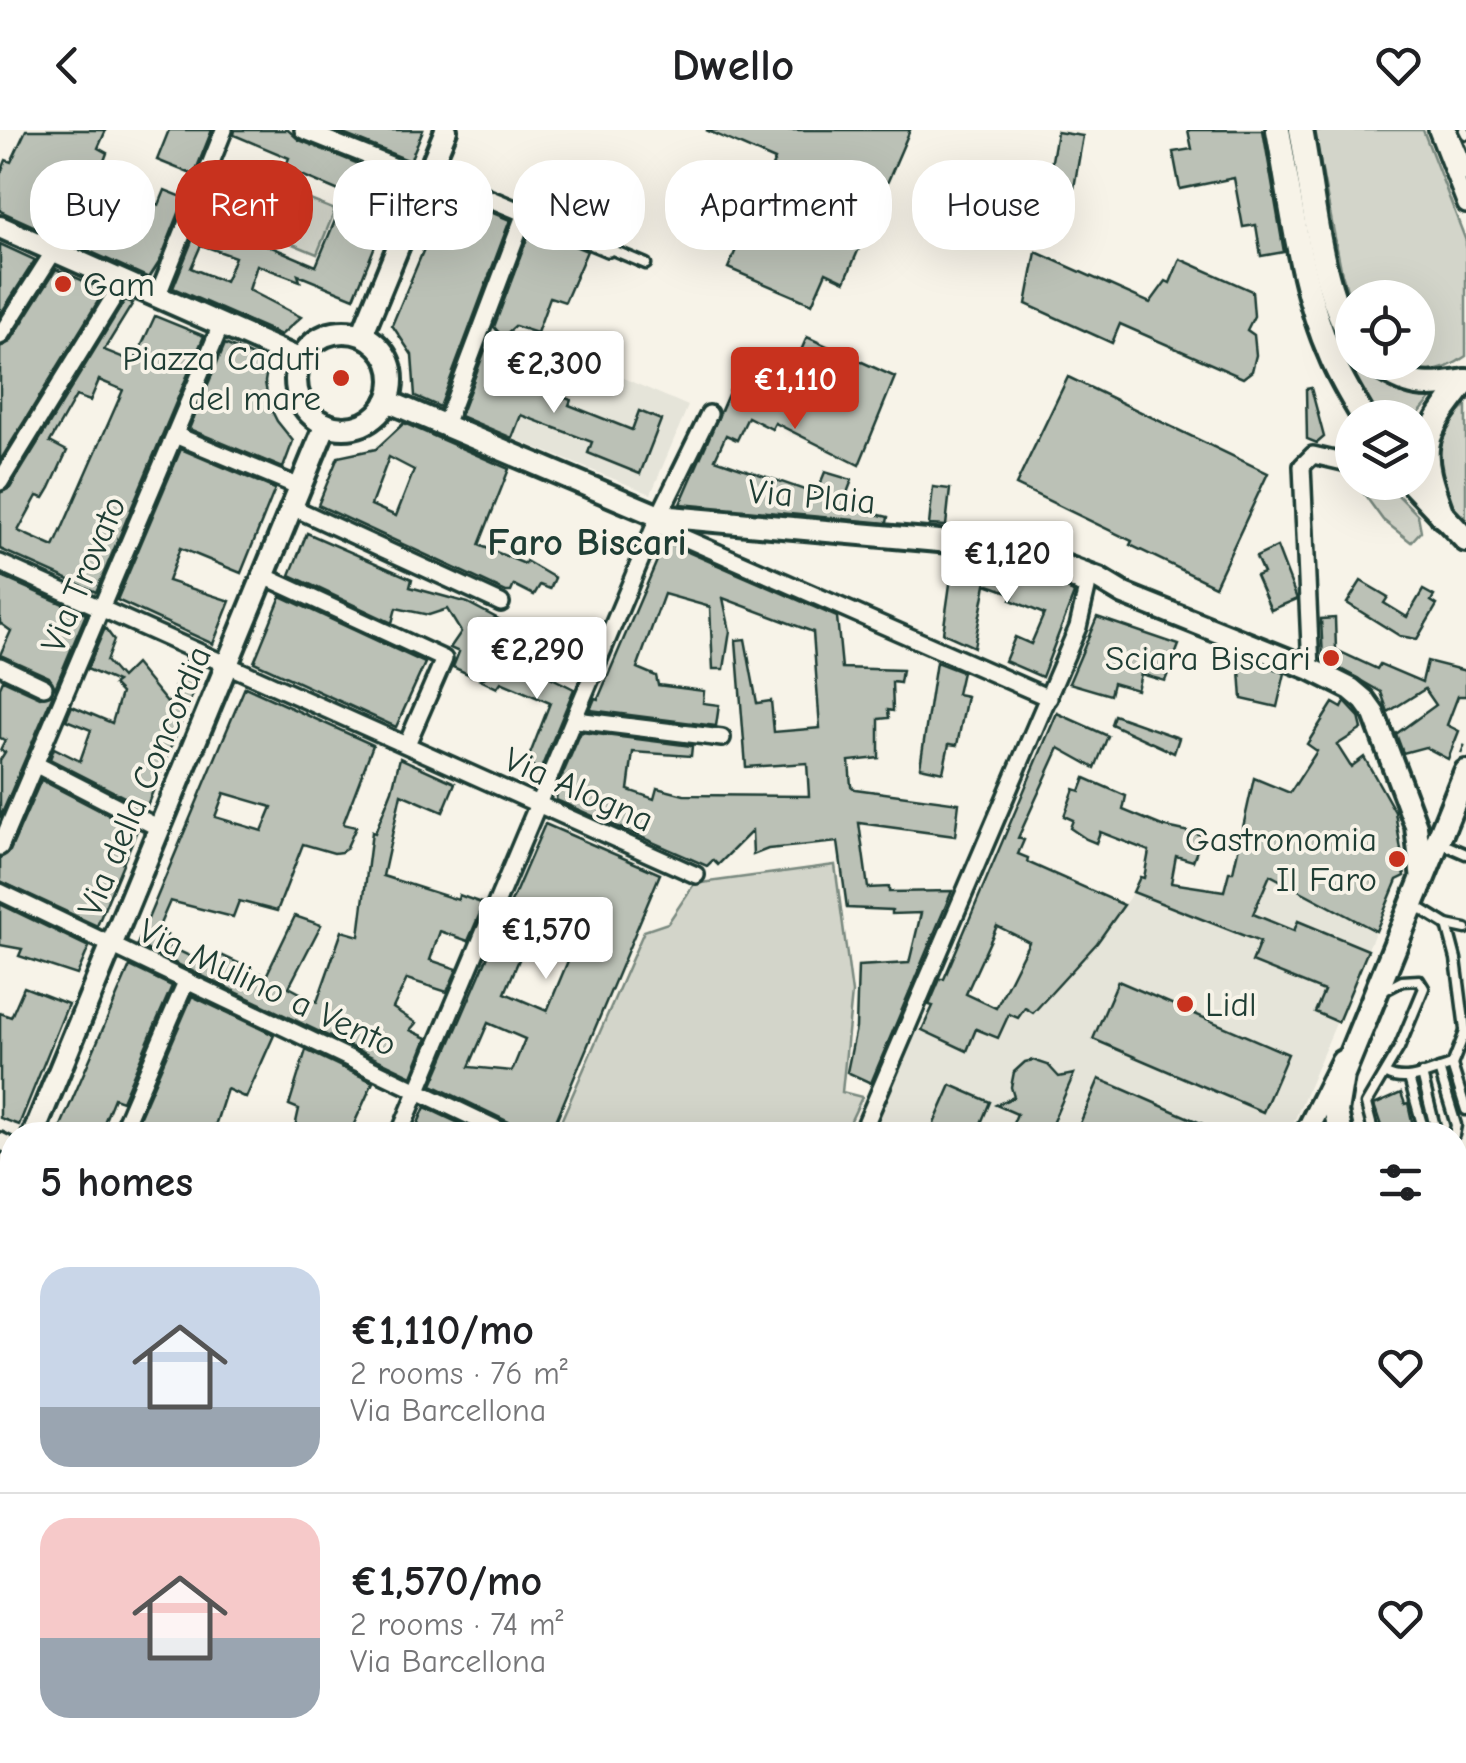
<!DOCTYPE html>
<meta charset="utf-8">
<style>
:root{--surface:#fff;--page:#f6f6f6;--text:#202124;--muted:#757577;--line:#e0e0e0;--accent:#c8321e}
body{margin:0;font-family:"Comic Neue",sans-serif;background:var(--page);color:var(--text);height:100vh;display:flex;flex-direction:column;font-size:38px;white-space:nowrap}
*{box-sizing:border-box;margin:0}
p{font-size:32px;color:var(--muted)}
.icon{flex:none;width:55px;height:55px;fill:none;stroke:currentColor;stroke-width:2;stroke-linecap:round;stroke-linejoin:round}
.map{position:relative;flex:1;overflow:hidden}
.side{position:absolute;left:0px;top:992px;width:1468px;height:642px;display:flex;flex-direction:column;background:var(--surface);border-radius:40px 40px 0 0;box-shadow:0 10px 40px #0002}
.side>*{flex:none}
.top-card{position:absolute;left:30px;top:30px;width:1408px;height:90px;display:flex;gap:20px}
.tools{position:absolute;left:1335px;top:150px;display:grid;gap:20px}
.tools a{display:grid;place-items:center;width:100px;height:100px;border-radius:50%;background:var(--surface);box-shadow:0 10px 40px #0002;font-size:50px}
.price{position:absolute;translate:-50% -85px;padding:0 22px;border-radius:10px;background:#fff;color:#222;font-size:32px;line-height:65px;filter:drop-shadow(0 2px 5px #0008)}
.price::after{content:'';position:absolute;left:50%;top:60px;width:30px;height:22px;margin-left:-15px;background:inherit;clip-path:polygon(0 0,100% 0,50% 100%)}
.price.current{background:var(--accent);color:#fff}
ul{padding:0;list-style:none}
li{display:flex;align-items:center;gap:30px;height:250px;padding:0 40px}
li+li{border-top:2px solid var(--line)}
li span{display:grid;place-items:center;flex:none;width:280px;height:200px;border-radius:30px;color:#555}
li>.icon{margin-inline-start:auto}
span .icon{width:120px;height:120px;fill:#fffc;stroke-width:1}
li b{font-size:42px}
h2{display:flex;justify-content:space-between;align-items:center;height:120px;padding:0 40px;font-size:42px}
.pill{padding:0 35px;border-radius:40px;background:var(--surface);box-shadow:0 10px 40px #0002;font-size:35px;line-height:90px}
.pill.current{background:var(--accent);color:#fff}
header{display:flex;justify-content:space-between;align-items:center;height:130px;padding:0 40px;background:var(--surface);font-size:45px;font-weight:600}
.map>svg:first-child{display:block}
.built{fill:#e5e4d9}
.green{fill:#d3d5ca;stroke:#79897f;stroke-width:2.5}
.building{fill:#bbc1b6;stroke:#1f3d34;stroke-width:2.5;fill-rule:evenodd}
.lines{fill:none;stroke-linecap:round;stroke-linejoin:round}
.lane-casing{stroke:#1f3d34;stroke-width:15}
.street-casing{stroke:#1f3d34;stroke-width:22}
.secondary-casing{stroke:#1f3d34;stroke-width:28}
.primary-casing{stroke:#1f3d34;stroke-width:30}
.path{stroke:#1f3d34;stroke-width:2.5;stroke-dasharray:10 8;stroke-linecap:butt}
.lane{stroke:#f7f3e8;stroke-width:8}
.street{stroke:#f7f3e8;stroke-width:15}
.secondary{stroke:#f7f3e8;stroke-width:20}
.primary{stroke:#f7f3e8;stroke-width:22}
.poi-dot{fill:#c8321e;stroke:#f7f3e8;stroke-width:4}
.labels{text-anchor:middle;stroke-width:8;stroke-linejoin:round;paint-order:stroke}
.poi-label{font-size:35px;fill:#1f3d34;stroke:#f7f3e8;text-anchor:end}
.street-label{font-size:35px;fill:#1f3d34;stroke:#f7f3e8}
.neighbourhood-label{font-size:38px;font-weight:bold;fill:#1f3d34;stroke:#f7f3e8}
</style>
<header><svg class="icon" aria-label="back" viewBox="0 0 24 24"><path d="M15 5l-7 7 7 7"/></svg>Dwello<svg class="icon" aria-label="heart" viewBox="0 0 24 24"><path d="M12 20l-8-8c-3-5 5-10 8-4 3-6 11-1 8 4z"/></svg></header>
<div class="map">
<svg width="1466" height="1633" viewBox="0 0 1466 1633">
<rect width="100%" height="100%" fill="#f7f3e8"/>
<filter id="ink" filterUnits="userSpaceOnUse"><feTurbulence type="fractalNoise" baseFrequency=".01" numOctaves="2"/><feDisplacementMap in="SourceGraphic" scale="20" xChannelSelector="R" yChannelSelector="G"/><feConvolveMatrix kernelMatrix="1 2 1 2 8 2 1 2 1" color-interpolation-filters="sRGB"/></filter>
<g filter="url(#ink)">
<g class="built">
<path d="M549 216 688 276 651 364 512 308Z"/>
<path d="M1254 648 1329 679 1331 745 1392 763 1288 1005H861L909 895 966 920 976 899 998 908 1009 884 1025 878 1034 883 1101 808 1133 762 1215 794 1229 742H1233Z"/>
<path d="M1455 1117 1466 1122V1633L287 1632 293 1622H1455Z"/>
</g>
<g class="green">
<path d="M1314 0H1423L1466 111V226C1439 246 1419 244 1390 233L1418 232V168H1352V176L1342 144Z"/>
<path d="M280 58 335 80 317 124 261 101Z"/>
<path d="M1342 211 1352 225V232L1358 233C1376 257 1404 267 1434 265L1416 287H1377L1352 242 1356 239Z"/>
<path d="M1466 276V398C1448 378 1431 343 1436 315 1439 299 1456 286 1466 276Z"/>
<path d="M1356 353H1386L1418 385 1421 401 1411 412 1383 390Z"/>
<path d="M835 735 852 863 842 962 862 967 844 1005H555L644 801 668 793 694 754Z"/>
</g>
<g class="building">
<path d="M26 0H106L98 18 107 23 101 39 112 43 105 61 146 77 149 70 159 75 165 60 185 68 160 131 149 148 0 81V45L6 30 11 32Z"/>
<path d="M169 0H212L194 45 157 30Z"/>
<path d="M235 0H288L299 10 401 51 354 168 298 145 300 151 257 135 249 160 301 187 281 205 173 158 206 76 260 97 255 110 316 136 346 64 285 38 289 28 234 5ZM201 115 235 127 225 152 191 138Z"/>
<path d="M333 0H423L410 31Z"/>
<path d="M706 0H910L845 151 826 142 812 174 728 138 775 30Z"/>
<path d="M1188 0H1263L1284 122 1261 126 1256 95 1243 97 1234 48 1180 59 1173 22 1192 19Z"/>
<path d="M1057 2 1083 6 1074 58 1048 53Z"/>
<path d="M220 39 274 61 268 77 214 54Z"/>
<path d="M447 64 510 90 440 277 415 266 412 225 392 195Z"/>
<path d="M531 98 587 121 565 172 550 167 537 203 515 196 503 207 494 197Z"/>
<path d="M0 114 35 130 0 185Z"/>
<path d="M1036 122 1150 173 1166 151 1170 153 1180 129 1252 161 1254 186 1247 200 1254 205 1256 225 1252 241 1243 248 1120 194 1112 213 1026 174Z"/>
<path d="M56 139 105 160 0 331V217L10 212Z"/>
<path d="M125 170 133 173 104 220 134 232 155 186 204 206 96 462 0 419V363L10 358ZM99 250 123 260 54 417 18 401 37 366 44 368 50 358 67 321 50 312 76 266 90 271Z"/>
<path d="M807 207 895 247 859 335 775 293 772 299 748 287 737 310 726 305 715 329 816 364 825 342 852 350 842 376 888 387 887 393 680 374 744 228 789 248Z"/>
<path d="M225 214 268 233 265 252 269 275 277 291 293 311 283 338 189 299Z"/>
<path d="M485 220 498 225 492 239 521 251 527 237 539 242 533 256 571 270 569 275 632 300 639 281 661 290 640 344 588 323 592 312 521 285 512 308 460 286Z"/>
<path d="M1068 247 1268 343 1215 456 1130 415 1132 411 1016 355Z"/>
<path d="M1311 258 1324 307 1317 313 1307 309 1306 259Z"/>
<path d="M404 293 509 339 479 415 525 434 526 431 555 448 550 459 540 455 534 465 514 455 511 462H506L318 375 338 327 376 319ZM389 327 414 340 396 386 371 375Z"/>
<path d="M181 319 275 359 241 443 180 418 168 451 230 471 213 514 117 470Z"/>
<path d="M933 357 950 359 946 396 929 395Z"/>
<path d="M307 403 412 449 410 457 468 473 506 493 472 546 453 537 459 522 450 518 461 502 447 479 429 485 396 478 392 493 290 445Z"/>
<path d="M665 412 837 487 842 538 902 540 900 553 892 552 893 581 888 580 889 588 879 589V628L849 631 851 656 855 659 959 673 955 706 859 693 868 758 889 757V762L952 761 871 953 847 942 856 898 858 836 909 833 921 783 892 784V780L847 778 838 712 768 719 753 725 752 701 718 735 713 730 707 736 556 670 558 655 581 602 692 616 691 626 633 622 628 660 654 669 657 658 684 665 809 666 807 633 746 637 736 510 745 509 757 573 771 571 774 602 820 598 813 502 723 468 730 501 724 539H713L710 477 664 464 637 538 656 546 658 555 704 561 703 573 719 575 716 596 590 580 595 568 598 569Z"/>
<path d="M1277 417 1297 469 1271 480 1256 446 1263 443 1256 427Z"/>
<path d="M954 426 1013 431 1057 449 1074 464 1042 547 1005 531 1015 507 1031 514 1044 484 1011 470 1014 464 986 454 974 517 943 503Z"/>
<path d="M0 446 86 484 55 558 49 547 0 525 11 501 0 493Z"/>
<path d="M1361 451 1388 467 1384 473 1407 487 1423 460 1434 466 1431 471 1437 475 1417 509 1400 506 1347 473Z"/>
<path d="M281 466 425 533 396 597 254 532Z"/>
<path d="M1097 487 1179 515 1165 551 1141 544 1137 560 1113 553 1110 565 1069 553Z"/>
<path d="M1335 488 1336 520 1377 539 1380 534 1422 552 1427 531 1466 541V566H1458L1447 595 1459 601 1448 629 1425 617 1403 623 1396 604 1436 575 1425 559 1388 582 1381 562 1323 529 1321 489Z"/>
<path d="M105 498 114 510 106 531 121 548 135 534 168 574 186 529 204 537 146 678 50 629 54 618 80 631 91 600 66 590 72 576 112 593 121 563 113 555 117 552 87 539Z"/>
<path d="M1239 525 1285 543 1277 577 1242 569Z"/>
<path d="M516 530 574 559 540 641 527 632 550 573 501 552 497 558 480 550Z"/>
<path d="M936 532 962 542 957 564 967 566 957 615 949 614 943 642 920 637Z"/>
<path d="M3 550 40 567 53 564 0 688V630L5 622 0 620 5 610 0 608V557Z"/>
<path d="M245 557 373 615 343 694 356 697 346 719 341 722 334 723 303 714 277 781 239 771 233 787 170 771 157 801 167 805 162 813 204 833 208 827 219 824 266 846 295 786 321 795 289 857 317 872 342 801 359 806 372 702 375 703 392 660 400 628 455 653 443 682 401 664 383 746 458 770 459 765 484 774 468 811 440 801 430 830 457 839 447 862 407 849 393 878 416 893 410 900 427 908 412 946 137 815ZM224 663 272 677 262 701 215 687Z"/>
<path d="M1345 572 1359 587 1362 599 1337 615 1351 637 1364 627 1395 682 1405 746 1397 750 1376 801 1270 745 1253 784 1294 801 1298 791 1368 820 1338 892 1315 882 1324 861 1252 832 1260 812 1133 762 1140 747 1144 748 1149 721 1100 702 1096 713 1086 709 1070 698 1073 690 1064 686 1074 659 1080 661 1085 648 1126 666 1123 680 1162 696 1203 705 1193 731 1176 726 1171 753 1224 761 1229 742H1233L1254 648 1290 663 1317 621 1307 614 1333 573 1342 578Z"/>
<path d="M1057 583 1108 606 1095 638 1059 618 1018 708 1024 710 1018 724 1028 728 1027 732 1124 775 1097 813 1033 883 1025 878 1018 888 1009 884 998 908 976 899 967 921 922 900 933 876 929 875 940 849H944ZM997 796 1029 812 996 878 966 864Z"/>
<path d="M1114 585 1179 608 1174 623 1111 594Z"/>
<path d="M41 650 137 700 97 796 0 751V728L10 721Z"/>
<path d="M545 694 660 744 550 1005H521L515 995 432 955ZM528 808 570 826 547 881 505 863ZM488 893 525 909 512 941 469 937Z"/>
<path d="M0 774 89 817 77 845 19 826 22 819 0 815Z"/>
<path d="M130 836 172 856 122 971 114 968 99 1005H57Z"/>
<path d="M1118 851 1288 924 1263 982 1093 909Z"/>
<path d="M24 857 68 874 19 995 0 988V883L11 887Z"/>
<path d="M192 866 274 905 246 968 227 959 212 1005H132Z"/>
<path d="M306 920 373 952 349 1005H315L295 997 299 979 289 975Z"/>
<path d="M1033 930 1048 935 1059 947 1074 944 1047 1005H1008L1017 984 996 975 1014 967 1011 957 1014 942 1025 932Z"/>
<path d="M1099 949 1116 956 1228 1005H1075Z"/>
<path d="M951 955 990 972 976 1005H929Z"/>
<path d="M1401 963 1405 974 1408 973 1415 1005H1384L1374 975Z"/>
<path d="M425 977 484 1005H413Z"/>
<path d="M12 1131V1252L0 1247V1160Z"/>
<path d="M12 1379V1458L0 1453V1405Z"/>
<path d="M0 1477 12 1482V1566L4 1585 12 1588V1604L1 1633Z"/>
</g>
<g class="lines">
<g class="lane-casing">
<g id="lane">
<path d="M1464 0 1466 4"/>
<path d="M608 118 646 134"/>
<path d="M1443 714 1466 724"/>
<path d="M1416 776 1447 795 1466 799"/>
<path d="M1447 795 1456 829 1466 907"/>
<path d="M1452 935 1466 980"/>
<path d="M1439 939 1456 995 1454 1005"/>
<path d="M1386 944C1407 955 1431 941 1452 935L1465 902"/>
<path d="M1422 944 1437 1005"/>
<path d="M1409 948 1425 1005"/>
<path d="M1374 1005 1366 974 1399 918 1424 858 1419 850 1402 851 1383 861"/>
</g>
</g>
<g class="street-casing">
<g id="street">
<path d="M303 0 408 42"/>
<path d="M1437 0 1466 75"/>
<path d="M1448 0 1466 43"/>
<path d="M428 43 608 118"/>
<path d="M157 167 224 0"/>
<path d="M0 206 54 121"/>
<path d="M445 295 525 83"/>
<path d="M175 305 300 357"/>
<path d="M0 352 123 152"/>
<path d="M292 377 501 473"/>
<path d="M657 396 1049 568"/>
<path d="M0 433 696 745"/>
<path d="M264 446 444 529 407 614"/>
<path d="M0 536 44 557"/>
<path d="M1311 539 1302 336 1313 325 1352 334"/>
<path d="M576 590 722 608"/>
<path d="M35 634 159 698"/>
<path d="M0 717 221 195"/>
<path d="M0 762 510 1005"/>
<path d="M120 1005 186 852"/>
<path d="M399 1005 659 386 709 284"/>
<path d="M861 1005 1078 497 1087 458 1068 447"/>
<path d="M0 1011 12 1017"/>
<path d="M0 1272 12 1279"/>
<path d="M0 1375 12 1349"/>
<path d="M0 1464 12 1471"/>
<path d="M657 1622 676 1633"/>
<path d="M130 1633 134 1622"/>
</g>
</g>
<g class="secondary-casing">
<g id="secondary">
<path d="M0 97 301 230"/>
<circle cx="344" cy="250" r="48"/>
<path d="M362 205 446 0"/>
<path d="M387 271 659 386 1017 418 1099 449 1124 464 1311 539 1351 559 1364 570 1374 584 1416 696 1422 750"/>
<path d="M33 1005 326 294"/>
<path d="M1305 1005 1342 931"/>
<path d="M0 1084 12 1054"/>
<path d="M1041 1633 1045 1622"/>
<path d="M1071 1633 1076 1622"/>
</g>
</g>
<g class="primary-casing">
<g id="primary">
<path d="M1278 0C1292 75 1300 156 1331 226 1340 248 1352 267 1364 288"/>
<path d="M1301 0C1312 57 1320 161 1352 208"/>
<path d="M1372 232C1409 258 1423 258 1466 251"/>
<path d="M1411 352 1466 410"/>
<path d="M1443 387C1417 317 1420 309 1466 251"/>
<path d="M1341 1005 1336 982 1342 946 1466 642"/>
<path d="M1455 1066 1466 1062"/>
<path d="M1455 1097 1466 1102"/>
</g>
</g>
<g class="path">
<path d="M1349 301 1352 310"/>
<path d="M1461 624 1466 611"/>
</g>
<use href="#lane" class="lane"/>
<use href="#street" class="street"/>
<use href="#secondary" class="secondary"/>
<use href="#primary" class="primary"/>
</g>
</g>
<g class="poi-dot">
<circle cx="63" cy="154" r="10"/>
<circle cx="341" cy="248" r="10"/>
<circle cx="1331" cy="528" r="10"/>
<circle cx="1397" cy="729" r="10"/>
<circle cx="1185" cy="874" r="10"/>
</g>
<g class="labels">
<g class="poi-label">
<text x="83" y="166" text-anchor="start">Gam</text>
<text x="321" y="240">Piazza Caduti<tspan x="321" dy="40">del mare</tspan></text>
<text x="1311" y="540">Sciara Biscari</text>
<text x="1377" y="721">Gastronomia<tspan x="1377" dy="40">Il Faro</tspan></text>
<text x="1205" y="886" text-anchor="start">Lidl</text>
</g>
<g class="street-label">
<text transform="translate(812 366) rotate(5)" y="12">Via Plaia</text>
<text transform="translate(83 444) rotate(-67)" y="12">Via Trovato</text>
<text transform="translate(144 651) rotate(-67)" y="12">Via della Concordia</text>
<text transform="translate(579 659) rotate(24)" y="12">Via Alogna</text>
<text transform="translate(268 857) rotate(25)" y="12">Via Mulino a Vento</text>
</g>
<g class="neighbourhood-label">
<text x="587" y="425">Faro Biscari</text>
</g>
</g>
</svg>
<div class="tools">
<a><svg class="icon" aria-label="locate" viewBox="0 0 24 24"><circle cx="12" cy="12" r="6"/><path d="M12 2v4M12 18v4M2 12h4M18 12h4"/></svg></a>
<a><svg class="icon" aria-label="layers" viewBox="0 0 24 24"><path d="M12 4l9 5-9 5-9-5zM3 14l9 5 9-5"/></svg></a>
</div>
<b class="price" style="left:554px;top:286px">€2,300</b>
<b class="price current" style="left:795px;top:302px">€1,110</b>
<b class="price" style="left:1007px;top:476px">€1,120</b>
<b class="price" style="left:537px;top:572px">€2,290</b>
<b class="price" style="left:546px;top:852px">€1,570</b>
<div class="top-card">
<a class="pill">Buy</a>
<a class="pill current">Rent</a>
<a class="pill">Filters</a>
<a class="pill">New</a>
<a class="pill">Apartment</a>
<a class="pill">House</a>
</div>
<section class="side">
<h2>5 homes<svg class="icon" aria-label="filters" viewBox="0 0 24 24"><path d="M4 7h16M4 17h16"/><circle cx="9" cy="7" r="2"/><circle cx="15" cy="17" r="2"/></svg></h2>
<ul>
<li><span style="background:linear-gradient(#c9d6e8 70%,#9aa5b1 0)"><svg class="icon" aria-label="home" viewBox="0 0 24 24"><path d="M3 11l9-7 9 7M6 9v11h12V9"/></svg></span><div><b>€1,110/mo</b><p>2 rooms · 76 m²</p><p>Via Barcellona</p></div><svg class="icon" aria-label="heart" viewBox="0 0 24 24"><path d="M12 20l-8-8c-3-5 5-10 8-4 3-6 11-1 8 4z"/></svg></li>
<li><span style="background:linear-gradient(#f6c9c9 60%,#9aa5b1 0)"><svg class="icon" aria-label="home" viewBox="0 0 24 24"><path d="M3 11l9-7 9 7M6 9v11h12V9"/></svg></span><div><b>€1,570/mo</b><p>2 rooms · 74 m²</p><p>Via Barcellona</p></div><svg class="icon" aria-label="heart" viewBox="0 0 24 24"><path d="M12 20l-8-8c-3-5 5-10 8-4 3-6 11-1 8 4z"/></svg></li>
</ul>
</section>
</div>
